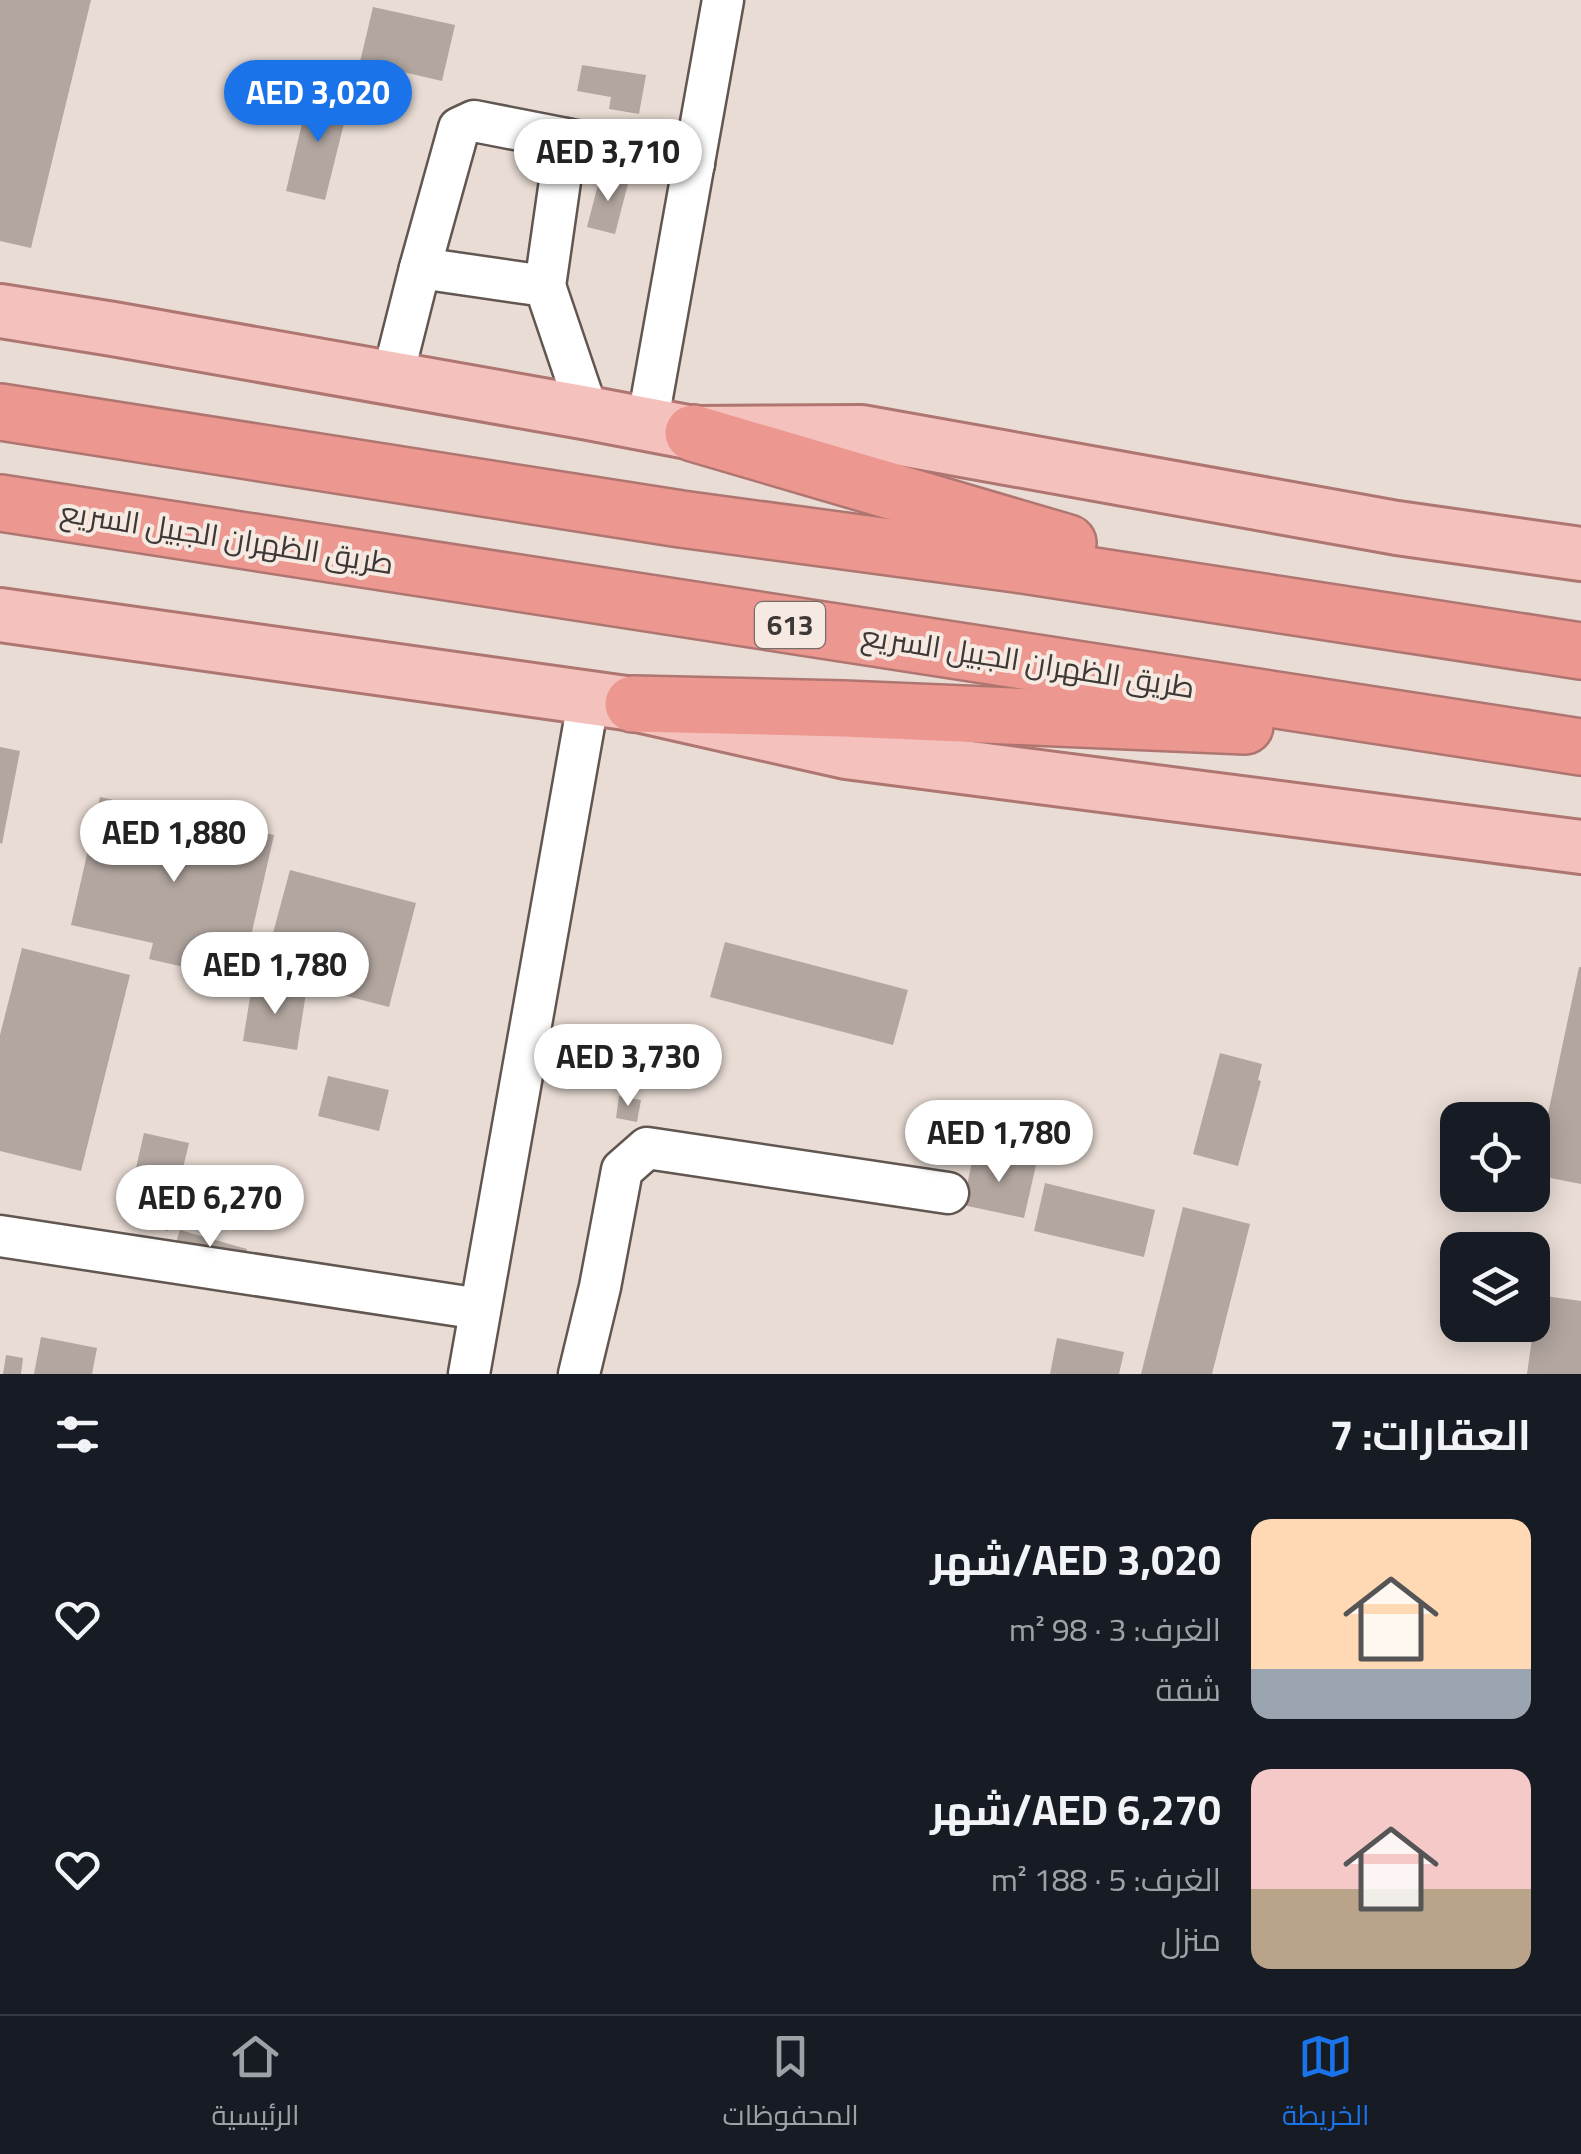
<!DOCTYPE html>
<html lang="ar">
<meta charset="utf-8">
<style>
:root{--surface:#171b24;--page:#20242c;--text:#f1f3f6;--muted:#9ea1a6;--line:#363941;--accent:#1a73e8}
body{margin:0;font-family:Georgia,Cairo,serif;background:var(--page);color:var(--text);direction:rtl;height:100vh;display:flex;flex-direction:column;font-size:38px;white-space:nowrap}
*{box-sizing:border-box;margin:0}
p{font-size:32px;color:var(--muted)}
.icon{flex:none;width:55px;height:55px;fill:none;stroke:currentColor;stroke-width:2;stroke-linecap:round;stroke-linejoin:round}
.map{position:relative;height:1374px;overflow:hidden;direction:ltr}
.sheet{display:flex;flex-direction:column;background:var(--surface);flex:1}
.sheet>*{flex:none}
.buttons{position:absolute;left:1440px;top:1102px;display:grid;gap:20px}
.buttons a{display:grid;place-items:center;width:110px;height:110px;border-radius:20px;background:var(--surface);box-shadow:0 5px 25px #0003;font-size:50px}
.price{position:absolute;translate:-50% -85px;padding:0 22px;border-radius:35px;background:#fff;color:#222;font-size:32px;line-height:65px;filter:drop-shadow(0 2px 5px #0008)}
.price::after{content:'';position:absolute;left:50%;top:60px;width:30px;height:22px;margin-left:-15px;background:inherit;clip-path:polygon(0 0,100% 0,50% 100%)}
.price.active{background:var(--accent);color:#fff}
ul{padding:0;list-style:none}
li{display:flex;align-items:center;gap:30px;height:250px;padding:0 50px}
li span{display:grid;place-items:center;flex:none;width:280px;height:200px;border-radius:20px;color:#555}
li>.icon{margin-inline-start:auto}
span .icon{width:120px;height:120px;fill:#fffc;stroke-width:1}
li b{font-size:42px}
h2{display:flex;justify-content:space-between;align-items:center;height:120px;padding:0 50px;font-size:42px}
.tab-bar{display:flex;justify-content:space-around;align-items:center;height:140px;border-top:2px solid var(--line);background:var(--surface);font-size:28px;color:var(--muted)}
.tab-bar a{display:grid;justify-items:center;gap:5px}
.tab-bar .active{color:var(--accent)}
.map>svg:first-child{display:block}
.building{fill:#b2a69f}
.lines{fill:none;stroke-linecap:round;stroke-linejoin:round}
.minor-casing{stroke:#615650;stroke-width:45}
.major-casing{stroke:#af7671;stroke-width:58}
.highway-casing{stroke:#af7671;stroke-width:60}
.minor{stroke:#fff;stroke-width:40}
.major{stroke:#f4c1bd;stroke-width:52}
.highway{stroke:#ed9791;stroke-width:55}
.labels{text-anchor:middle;stroke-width:8;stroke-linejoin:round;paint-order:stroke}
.shield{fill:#f5e9e1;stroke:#746d69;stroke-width:2.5}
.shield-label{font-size:28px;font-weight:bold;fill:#3d3835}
.street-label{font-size:30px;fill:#3d3835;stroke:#f5e9e1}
</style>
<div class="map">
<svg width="1581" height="1374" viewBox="0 0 1581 1374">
<rect width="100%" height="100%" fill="#e8dcd4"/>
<g class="building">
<path d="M0 0H91L31 248 0 241Z"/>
<path d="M373 7 455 25 442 81 360 62Z"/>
<path d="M582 65 646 75 639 114 609 109 611 97 577 91Z"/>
<path d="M310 90 350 99 325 200 286 191Z"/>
<path d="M601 173 629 180 615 234 587 227Z"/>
<path d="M0 747 20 751 2 844 0 843Z"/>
<path d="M100 797 274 835 241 980 149 959 153 943 71 925Z"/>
<path d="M290 870 416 903 389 1007 262 974Z"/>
<path d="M725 942 908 990 893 1045 710 997Z"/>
<path d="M22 948 130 975 81 1171 0 1151V1035Z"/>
<path d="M1579 967H1581V1184L1535 1175Z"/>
<path d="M252 985 306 993 297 1050 243 1041Z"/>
<path d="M1220 1053 1262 1064 1258 1080 1261 1081 1238 1166 1193 1154Z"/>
<path d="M328 1076 389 1090 379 1131 318 1116Z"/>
<path d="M619 1096 641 1100 637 1122 616 1118Z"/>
<path d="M144 1133 189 1143 168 1231 124 1221Z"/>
<path d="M974 1152 1036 1165 1024 1218 963 1205Z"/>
<path d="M1045 1183 1155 1210 1144 1257 1034 1231Z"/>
<path d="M1183 1207 1250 1224 1212 1374H1141Z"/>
<path d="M180 1230 247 1249 240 1271 173 1251Z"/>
<path d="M1538 1295 1581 1301V1374H1527Z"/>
<path d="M41 1337 97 1348 92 1374H34Z"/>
<path d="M1057 1338 1124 1352 1119 1374H1050Z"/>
<path d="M6 1355 23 1358 21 1374H3Z"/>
</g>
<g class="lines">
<g class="minor-casing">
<g id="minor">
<path d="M420 268 545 286 588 413"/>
<path d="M545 286 566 139"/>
<path d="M392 379 420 268 459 128 474 121 694 164"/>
<path d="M647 425 723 0"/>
<path d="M0 1236 480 1309"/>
<path d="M469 1374 589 697"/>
<path d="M579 1374 600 1287 622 1170 647 1148 948 1193"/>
</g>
</g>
<g class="major-casing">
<g id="major">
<path d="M0 311 113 329 588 413 693 433 862 432 1397 528 1581 554"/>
<path d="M0 615 633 704 846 752 1581 847"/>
</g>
</g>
<g class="highway-casing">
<g id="highway">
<path d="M0 412 681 519 1016 564 1581 651"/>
<path d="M693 433 1068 543"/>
<path d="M0 503 1581 747"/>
<path d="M633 704 844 709 1245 726"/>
</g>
</g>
<use href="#minor" class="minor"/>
<use href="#major" class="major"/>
<use href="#highway" class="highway"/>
</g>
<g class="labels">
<rect class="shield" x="755" y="602" width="70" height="46" rx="8"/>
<g class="shield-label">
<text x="790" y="635">613</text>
</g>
<g class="street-label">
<text transform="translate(227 538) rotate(9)" y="10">طريق الظهران الجبيل السريع</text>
<text transform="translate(1028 662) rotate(9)" y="10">طريق الظهران الجبيل السريع</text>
</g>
</g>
</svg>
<div class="buttons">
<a><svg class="icon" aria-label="locate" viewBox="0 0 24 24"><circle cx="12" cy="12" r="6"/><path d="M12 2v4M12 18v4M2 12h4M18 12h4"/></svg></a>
<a><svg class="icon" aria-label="layers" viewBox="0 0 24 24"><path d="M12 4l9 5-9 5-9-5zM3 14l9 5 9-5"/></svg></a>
</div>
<b class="price active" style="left:318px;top:145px">AED 3,020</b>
<b class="price" style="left:608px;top:204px">AED 3,710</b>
<b class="price" style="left:174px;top:885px">AED 1,880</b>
<b class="price" style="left:275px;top:1017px">AED 1,780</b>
<b class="price" style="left:628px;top:1109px">AED 3,730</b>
<b class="price" style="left:999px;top:1185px">AED 1,780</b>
<b class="price" style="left:210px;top:1250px">AED 6,270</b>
</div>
<section class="sheet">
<h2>العقارات: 7<svg class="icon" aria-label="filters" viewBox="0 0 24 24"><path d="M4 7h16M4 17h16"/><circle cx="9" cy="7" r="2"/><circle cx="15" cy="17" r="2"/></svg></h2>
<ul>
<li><span style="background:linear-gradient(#ffd9b3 75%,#9aa5b1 0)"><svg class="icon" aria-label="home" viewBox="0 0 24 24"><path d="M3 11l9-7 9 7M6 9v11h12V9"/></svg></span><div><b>AED 3,020/شهر</b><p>الغرف: 3 · 98 m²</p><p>شقة</p></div><svg class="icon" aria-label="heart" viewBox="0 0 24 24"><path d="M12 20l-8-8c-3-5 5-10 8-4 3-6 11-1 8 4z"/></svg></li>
<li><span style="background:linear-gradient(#f6c9c9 60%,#b9a48a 0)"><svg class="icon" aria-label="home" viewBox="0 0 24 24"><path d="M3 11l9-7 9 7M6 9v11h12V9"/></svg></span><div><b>AED 6,270/شهر</b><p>الغرف: 5 · 188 m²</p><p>منزل</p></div><svg class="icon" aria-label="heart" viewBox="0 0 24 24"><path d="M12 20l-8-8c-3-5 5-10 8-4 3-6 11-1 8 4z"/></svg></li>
</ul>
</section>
<nav class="tab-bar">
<a class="active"><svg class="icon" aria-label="map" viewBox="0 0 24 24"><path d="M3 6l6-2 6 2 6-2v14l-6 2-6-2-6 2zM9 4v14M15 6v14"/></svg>الخريطة</a>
<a><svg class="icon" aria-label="saved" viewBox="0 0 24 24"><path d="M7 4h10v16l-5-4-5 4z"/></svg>المحفوظات</a>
<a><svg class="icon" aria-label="home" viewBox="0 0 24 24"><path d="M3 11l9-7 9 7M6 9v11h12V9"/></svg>الرئيسية</a>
</nav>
